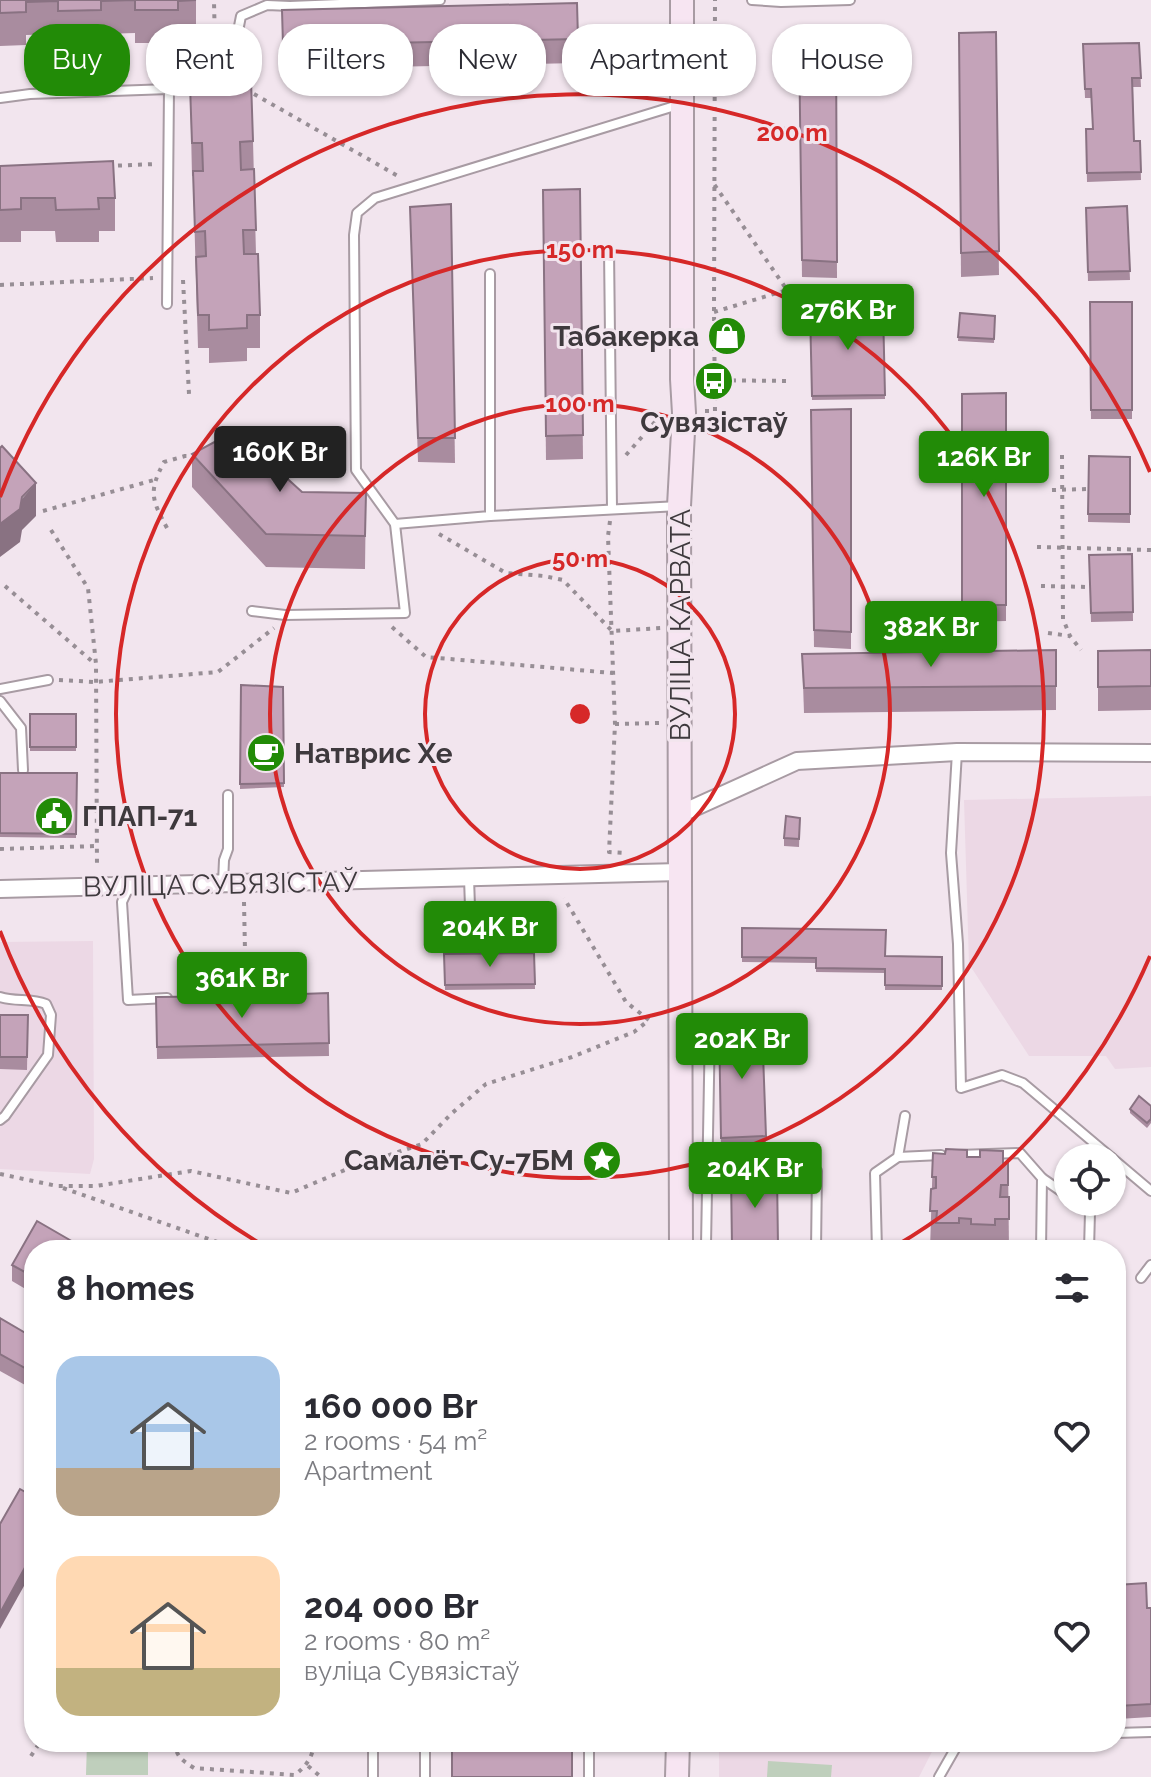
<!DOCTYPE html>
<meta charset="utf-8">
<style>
:root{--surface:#fff;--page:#f7f7f7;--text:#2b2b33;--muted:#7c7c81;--accent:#228b07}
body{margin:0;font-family:Raleway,sans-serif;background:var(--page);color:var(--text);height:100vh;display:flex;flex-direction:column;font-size:30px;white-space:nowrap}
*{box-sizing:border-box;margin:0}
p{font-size:26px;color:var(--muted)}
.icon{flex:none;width:44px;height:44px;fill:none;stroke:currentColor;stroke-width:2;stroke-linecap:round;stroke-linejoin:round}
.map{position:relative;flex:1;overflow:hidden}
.details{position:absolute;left:24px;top:1240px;width:1102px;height:512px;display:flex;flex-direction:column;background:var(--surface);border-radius:32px;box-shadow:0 2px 6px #0004}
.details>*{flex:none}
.hud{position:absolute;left:24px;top:24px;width:1104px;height:72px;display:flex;gap:16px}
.tools{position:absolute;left:1054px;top:1144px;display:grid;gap:16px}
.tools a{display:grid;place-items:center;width:72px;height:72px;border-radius:50%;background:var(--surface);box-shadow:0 2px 6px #0004;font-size:40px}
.price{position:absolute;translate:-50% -68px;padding:0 18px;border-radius:8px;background:var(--accent);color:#fff;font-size:26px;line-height:52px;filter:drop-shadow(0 2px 4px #0008)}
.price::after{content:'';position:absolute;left:50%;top:48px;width:24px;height:18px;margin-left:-12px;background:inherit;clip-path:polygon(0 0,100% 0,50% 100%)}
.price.selected{background:#222;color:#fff}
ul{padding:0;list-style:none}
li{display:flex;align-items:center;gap:24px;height:200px;padding:0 32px}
li span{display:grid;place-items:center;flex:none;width:224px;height:160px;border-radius:24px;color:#555}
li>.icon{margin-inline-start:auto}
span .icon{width:96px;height:96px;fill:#fffc;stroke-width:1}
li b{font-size:34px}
h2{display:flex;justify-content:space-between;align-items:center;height:96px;padding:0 32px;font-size:34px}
.tag{padding:0 28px;border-radius:32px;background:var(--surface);box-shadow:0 2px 6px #0004;font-size:28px;line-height:72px}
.tag.selected{background:var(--accent);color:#fff}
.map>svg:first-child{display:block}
.built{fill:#ecd8e5}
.garden{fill:#bfcfbc}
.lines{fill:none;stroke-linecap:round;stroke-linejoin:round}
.lane-casing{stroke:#a89ba3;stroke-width:12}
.street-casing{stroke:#a89ba3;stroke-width:20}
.secondary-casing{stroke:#a89ba3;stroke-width:26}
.path{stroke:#978e95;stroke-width:4;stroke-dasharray:4 6;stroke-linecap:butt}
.lane{stroke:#fff;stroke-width:8}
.street{stroke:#fff;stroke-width:16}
.secondary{stroke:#f7e5f2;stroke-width:22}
.wall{fill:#a98c9f}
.shaded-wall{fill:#897282}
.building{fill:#c4a3b9;stroke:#897282;stroke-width:2}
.ring{fill:none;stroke:#d62828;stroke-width:4}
.labels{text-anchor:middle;stroke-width:6;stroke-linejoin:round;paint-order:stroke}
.poi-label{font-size:28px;font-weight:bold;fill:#3e393d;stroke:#f2e5ee;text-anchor:end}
.street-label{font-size:28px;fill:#3e393d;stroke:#f2e5ee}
.centre{fill:#d62828;stroke:#f2e5ee;stroke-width:4}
.ring-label{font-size:24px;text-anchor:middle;font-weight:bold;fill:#d62828;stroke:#f2e5ee;stroke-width:6;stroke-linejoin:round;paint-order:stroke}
</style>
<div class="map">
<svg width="1151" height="1777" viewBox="0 0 1151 1777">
<rect width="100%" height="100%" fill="#f2e5ee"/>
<g class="built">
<path d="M1151 796V1067L1115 1069 1106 1056H1029L969 964 964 800Z"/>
<path d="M93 941 94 1159 90 1174 0 1169V942Z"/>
<path d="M719 1742H937L919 1777H719Z"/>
</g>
<g class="garden">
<path d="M87 1742H148V1775H86Z"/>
<path d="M768 1761 832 1765 831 1777H767Z"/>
</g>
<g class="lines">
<g class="lane-casing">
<g id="lane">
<path d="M752 0 781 2 850 0"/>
<path d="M229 77 241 16 267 5 290 6 440 0"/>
<path d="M169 89 209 81"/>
<path d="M0 98 30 94 169 89 167 304"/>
<path d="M609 250 612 508"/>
<path d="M490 516 679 506"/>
<path d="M395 524 490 516V274"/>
<path d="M252 611 285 615 405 613 395 524 356 470 354 235 357 213 375 198 678 105"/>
<path d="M0 689 48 680"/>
<path d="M0 701 21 728 23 770"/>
<path d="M957 752 951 853 958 944 961 1088 1002 1075 1023 1083 1112 1158"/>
<path d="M469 878 470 907"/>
<path d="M223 883 224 860 228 849V795"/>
<path d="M129 887 122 902 128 1000 167 998"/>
<path d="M0 997C15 1002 31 998 46 1004L51 1015 48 1055 5 1116 0 1120"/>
<path d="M192 997 220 996"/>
<path d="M683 1025H710L706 1245"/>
<path d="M958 1155 1020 1153 1042 1178 1041 1250"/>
<path d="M898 1157 941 1155"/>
<path d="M1112 1158 1151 1191"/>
<path d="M1042 1178 1068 1196"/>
<path d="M1076 1202 1090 1212 1089 1250"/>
<path d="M816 1250 817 1171"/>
<path d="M877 1250 875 1173 898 1157 905 1116"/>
<path d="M1141 1278 1151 1265"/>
<path d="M1116 1733 1151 1732"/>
<path d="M373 1777V1742"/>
<path d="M425 1777V1742"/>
<path d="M589 1777V1742"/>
<path d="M939 1777 959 1742"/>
</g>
</g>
<g class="street-casing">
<g id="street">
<path d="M680 814 797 761 957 752 1151 753"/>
<path d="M0 889 680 872"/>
</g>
</g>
<g class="secondary-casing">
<g id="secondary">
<path d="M681 1250 679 506 684 413 682 379V0"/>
<path d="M677 1777 678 1742"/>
</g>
</g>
<g class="path">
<path d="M212 68 215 44 214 2 212 0"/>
<path d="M254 94 398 176"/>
<path d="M108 166 155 164"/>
<path d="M183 280 189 394"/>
<path d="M0 285 153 278"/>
<path d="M714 312 787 290 714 184"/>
<path d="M702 380 788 381"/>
<path d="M705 411H715L714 312 715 0"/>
<path d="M626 455 662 414"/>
<path d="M1062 455 1063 619 1070 636 1081 650"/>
<path d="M263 461 342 468"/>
<path d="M1052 490 1089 489"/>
<path d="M43 511 154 480"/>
<path d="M610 521 608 536 615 724 609 852 625 853"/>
<path d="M167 528C152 500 148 492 164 462L185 456H194"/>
<path d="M51 530 88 588 96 664 97 868"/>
<path d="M439 534 506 573 544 576 563 580 612 631 661 628"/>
<path d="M1037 547 1151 550"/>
<path d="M5 586 94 663"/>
<path d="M1041 586 1090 587"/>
<path d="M392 627 426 657 613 673"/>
<path d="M1048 633 1070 636"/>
<path d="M59 680 95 682 218 672 274 628"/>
<path d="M615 724 660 723"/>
<path d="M0 849 96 846"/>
<path d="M244 902 246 1000"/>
<path d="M0 1174 57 1186H96L191 1171 291 1193 345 1170 422 1144 451 1114 486 1084 572 1057 634 1032 649 1020 626 1002 564 898"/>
<path d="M63 1188 240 1250"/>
<path d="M175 1742C175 1756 183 1761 194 1768L295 1775C307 1765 313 1757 314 1742"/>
<path d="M31 1756 40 1742"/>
<path d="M308 1766 321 1777"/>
</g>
<use href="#lane" class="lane"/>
<use href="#street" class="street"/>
<use href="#secondary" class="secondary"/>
</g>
<g class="wall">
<path d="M0 0H196V33L178 34V43H135V33L101 34V43L58 44V34L26 35V45L0 46Z"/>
<path d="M577 3 578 63 283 69 282 10Z"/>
<path d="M996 32 999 275 961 277 959 33Z"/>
<path d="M836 39 837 278 802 277 799 41Z"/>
<path d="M1139 43 1141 87H1133L1134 141H1140L1141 180 1087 182 1086 129H1093L1091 98H1085L1083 44Z"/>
<path d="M239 81 253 141 256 254 260 315V348H247V361L209 363V348H198L193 176H192L190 85Z"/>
<path d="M0 166 115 198V231H99V242H56L55 231H21V242H0Z"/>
<path d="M580 189 583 459 546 460 543 190Z"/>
<path d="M451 204 455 463 418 462 410 207Z"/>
<path d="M1127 206 1130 280 1088 281 1086 208Z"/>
<path d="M1090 302H1132V419H1091Z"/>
<path d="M883 309 885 399 812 400 810 310Z"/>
<path d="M960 313 995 316 994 343 958 341Z"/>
<path d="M1006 393V621L962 622V394Z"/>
<path d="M851 409V649L814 647 811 410Z"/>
<path d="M192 454 302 492 366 493 365 569 266 567 192 487Z"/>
<path d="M1089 456 1130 457V523L1088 522Z"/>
<path d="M1132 554 1133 621 1091 622 1089 555Z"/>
<path d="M1056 650V710L804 713 802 654Z"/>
<path d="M1151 650V710L1098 711V651Z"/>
<path d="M241 685 283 687 284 787 240 789Z"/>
<rect x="30" y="714" width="46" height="37"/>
<path d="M0 773H77L76 838 0 837Z"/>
<path d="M800 818 799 847 784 846V838Z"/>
<path d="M742 928 885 956 942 957V990H885V973L816 972V963L742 962Z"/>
<path d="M534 953 535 989 445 990 444 954Z"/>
<path d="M328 993 329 1056 157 1059 156 997 246 996Z"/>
<path d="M0 1015H28L27 1070 0 1069Z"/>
<path d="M719 1024 762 1026 766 1148 721 1151Z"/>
<path d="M1151 1106V1123L1147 1128 1130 1113V1109Z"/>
<path d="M933 1153 1008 1163 1009 1250H930Z"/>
<path d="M777 1174 778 1250H732L731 1175Z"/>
<path d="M34 1250V1294L12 1281V1265Z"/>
<path d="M0 1318 34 1338V1390L0 1371Z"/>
<path d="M1116 1585 1147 1608H1151V1717L1118 1719 1116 1694Z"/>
<path d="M326 1742H342V1746L327 1747Z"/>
</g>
<g class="shaded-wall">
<path d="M36 483V516L22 530 20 542 0 557V524Z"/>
<path d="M34 1551V1568L0 1629V1613Z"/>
</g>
<g class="building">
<path d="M0 0H196L178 1V10H135V0L101 1V10L58 11V1L26 2V12L0 13Z"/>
<path d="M577 3 578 39 283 45 282 10Z"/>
<path d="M996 32 999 251 961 253 959 33Z"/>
<path d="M836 39 837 262 802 260 799 41Z"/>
<path d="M1139 43 1141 78H1132L1134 141H1140L1141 172 1087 173 1086 129H1093L1091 89H1085L1083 44Z"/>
<path d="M238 68 239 81 251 80 253 141 240 142 241 170 254 169 256 230H243L244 254H258L260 315H247V328L209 330V315H198L196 257 206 256 205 231 195 232 193 171H203L202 143H192L190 85 199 84 198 69Z"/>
<path d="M113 161 115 198H98L99 209 56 210 55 198H21V209L0 210V166Z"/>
<path d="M580 189 583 435 546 436 543 190Z"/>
<path d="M451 204 455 438H418L410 207Z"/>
<path d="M1127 206 1130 271 1088 272 1086 208Z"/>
<path d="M1090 302H1132V410H1091Z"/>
<path d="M883 309 885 395 812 396 810 310Z"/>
<path d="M960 313 995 316 994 339 958 337Z"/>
<path d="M1006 393V605H962V394Z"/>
<path d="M851 409V632L814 630 811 410Z"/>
<path d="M235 431 302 492 366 493 365 536 266 534 192 454Z"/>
<path d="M2 446 36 483 22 497 20 509 0 524V448Z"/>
<path d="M1089 456 1130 457V514H1088Z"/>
<path d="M1132 554 1133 612 1091 613 1089 555Z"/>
<path d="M1056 650V686L804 688 802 654Z"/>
<path d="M1151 650V686L1098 687V651Z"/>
<path d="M241 685 283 687 284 783 240 784Z"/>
<rect x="30" y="714" width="46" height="33"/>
<path d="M0 773H77L76 834 0 833Z"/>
<path d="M786 816 800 818 799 839 784 838Z"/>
<path d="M742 928 886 930 885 956 942 957V986L885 985V969L816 968V958L742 957Z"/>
<path d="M534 953 535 984 445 985 444 954Z"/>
<path d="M328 993 329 1043 157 1047 156 997 246 996Z"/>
<path d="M0 1015H28L27 1057H0Z"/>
<path d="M719 1024 762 1026 766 1136 721 1138Z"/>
<path d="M1139 1096 1151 1106V1119L1147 1123 1130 1109Z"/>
<path d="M946 1149 967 1150V1157H980V1150L1003 1151V1163H1008V1185H1001L1000 1197H1009V1219H995V1225L971 1224V1219L959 1218V1223H936L937 1211H930L931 1189 936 1188V1177H932L933 1153 945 1154Z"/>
<path d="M777 1174 778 1246H732L731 1175Z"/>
<path d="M37 1221 87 1250H34V1277L12 1265Z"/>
<path d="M0 1318 34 1338V1373L0 1354Z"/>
<path d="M20 1489 34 1497V1551L0 1613V1524Z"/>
<path d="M1146 1583 1147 1608H1151V1704L1118 1706 1116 1681V1585Z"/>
<rect x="452" y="1742" width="120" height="35"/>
</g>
<g class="ring">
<circle cx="580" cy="714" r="155"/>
<circle cx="580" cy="714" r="310"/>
<circle cx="580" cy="714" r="464"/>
<path d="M1150 956A619 619 0 0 1 894 1247M266 1247A619 619 0 0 1 0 931M0 497A619 619 0 0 1 1150 472"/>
</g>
<defs>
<g id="shop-disc" transform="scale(2)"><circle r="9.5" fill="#228b07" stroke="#f2e5ee"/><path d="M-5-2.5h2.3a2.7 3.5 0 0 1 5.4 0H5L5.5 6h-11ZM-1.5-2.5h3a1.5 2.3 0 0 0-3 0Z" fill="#fff"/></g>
<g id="bus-disc" transform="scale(2)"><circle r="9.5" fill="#228b07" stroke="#f2e5ee"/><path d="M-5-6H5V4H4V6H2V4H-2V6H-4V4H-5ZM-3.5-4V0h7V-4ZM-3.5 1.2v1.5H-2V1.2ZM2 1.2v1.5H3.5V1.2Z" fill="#fff"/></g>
<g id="cafe-disc" transform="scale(2)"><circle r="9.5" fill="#228b07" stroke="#f2e5ee"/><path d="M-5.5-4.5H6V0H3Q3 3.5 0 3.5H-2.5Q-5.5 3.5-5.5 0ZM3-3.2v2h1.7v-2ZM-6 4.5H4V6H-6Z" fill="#fff"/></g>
<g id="civic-disc" transform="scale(2)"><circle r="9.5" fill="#228b07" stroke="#f2e5ee"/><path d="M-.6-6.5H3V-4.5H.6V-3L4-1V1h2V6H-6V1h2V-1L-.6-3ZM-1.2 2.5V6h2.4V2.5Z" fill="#fff"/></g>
<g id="sight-disc" transform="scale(2)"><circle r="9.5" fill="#228b07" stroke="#f2e5ee"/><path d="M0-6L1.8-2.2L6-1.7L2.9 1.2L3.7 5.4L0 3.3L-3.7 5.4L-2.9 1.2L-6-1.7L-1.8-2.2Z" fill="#fff"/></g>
</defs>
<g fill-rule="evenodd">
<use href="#shop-disc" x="727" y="336"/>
<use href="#bus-disc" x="714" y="381"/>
<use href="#cafe-disc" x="266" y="753"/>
<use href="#civic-disc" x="54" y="816"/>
<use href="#sight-disc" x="602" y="1160"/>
</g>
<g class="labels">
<g class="poi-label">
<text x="699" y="346">Табакерка</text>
<text x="714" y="432" text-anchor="middle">Сувязістаў</text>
<text x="294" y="763" text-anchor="start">Натврис Хе</text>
<text x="82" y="826" text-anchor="start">ГПАП-71</text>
<text x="574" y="1170">Самалёт Су-7БМ</text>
</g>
<g class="street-label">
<text transform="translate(680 625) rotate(-90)" y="10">ВУЛІЦА КАРВАТА</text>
<text transform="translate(220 884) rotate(-1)" y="10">ВУЛІЦА СУВЯЗІСТАЎ</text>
</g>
</g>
<circle cx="580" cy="714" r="12" class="centre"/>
<g class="ring-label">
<text x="792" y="141">200 m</text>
<text x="580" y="258">150 m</text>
<text x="580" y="412">100 m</text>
<text x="580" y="567">50 m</text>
</g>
</svg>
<div class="tools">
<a><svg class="icon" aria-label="locate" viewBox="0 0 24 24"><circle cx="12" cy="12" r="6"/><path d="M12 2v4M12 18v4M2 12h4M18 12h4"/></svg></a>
</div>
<b class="price" style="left:848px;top:352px">276K Br</b>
<b class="price selected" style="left:280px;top:494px">160K Br</b>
<b class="price" style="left:984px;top:499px">126K Br</b>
<b class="price" style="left:931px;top:669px">382K Br</b>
<b class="price" style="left:490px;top:969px">204K Br</b>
<b class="price" style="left:242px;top:1020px">361K Br</b>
<b class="price" style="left:742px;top:1081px">202K Br</b>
<b class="price" style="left:755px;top:1210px">204K Br</b>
<div class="hud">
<a class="tag selected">Buy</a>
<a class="tag">Rent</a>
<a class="tag">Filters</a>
<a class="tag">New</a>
<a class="tag">Apartment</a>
<a class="tag">House</a>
</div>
<section class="details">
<h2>8 homes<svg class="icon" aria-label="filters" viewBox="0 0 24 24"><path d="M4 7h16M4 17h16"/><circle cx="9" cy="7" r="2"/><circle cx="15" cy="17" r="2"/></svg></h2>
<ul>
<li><span style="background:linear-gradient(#a9c7e8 70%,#b9a48a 0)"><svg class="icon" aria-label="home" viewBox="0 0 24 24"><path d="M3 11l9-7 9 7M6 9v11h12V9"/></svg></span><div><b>160 000 Br</b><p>2 rooms · 54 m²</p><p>Apartment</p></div><svg class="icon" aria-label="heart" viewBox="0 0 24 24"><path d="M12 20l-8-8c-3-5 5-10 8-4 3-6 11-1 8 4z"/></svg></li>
<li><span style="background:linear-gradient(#ffd9b3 70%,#c2b280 0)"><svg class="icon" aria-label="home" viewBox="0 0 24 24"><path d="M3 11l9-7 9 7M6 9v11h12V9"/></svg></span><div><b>204 000 Br</b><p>2 rooms · 80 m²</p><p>вуліца Сувязістаў</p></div><svg class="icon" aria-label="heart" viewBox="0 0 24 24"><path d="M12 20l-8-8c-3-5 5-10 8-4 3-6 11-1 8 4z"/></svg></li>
</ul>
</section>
</div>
